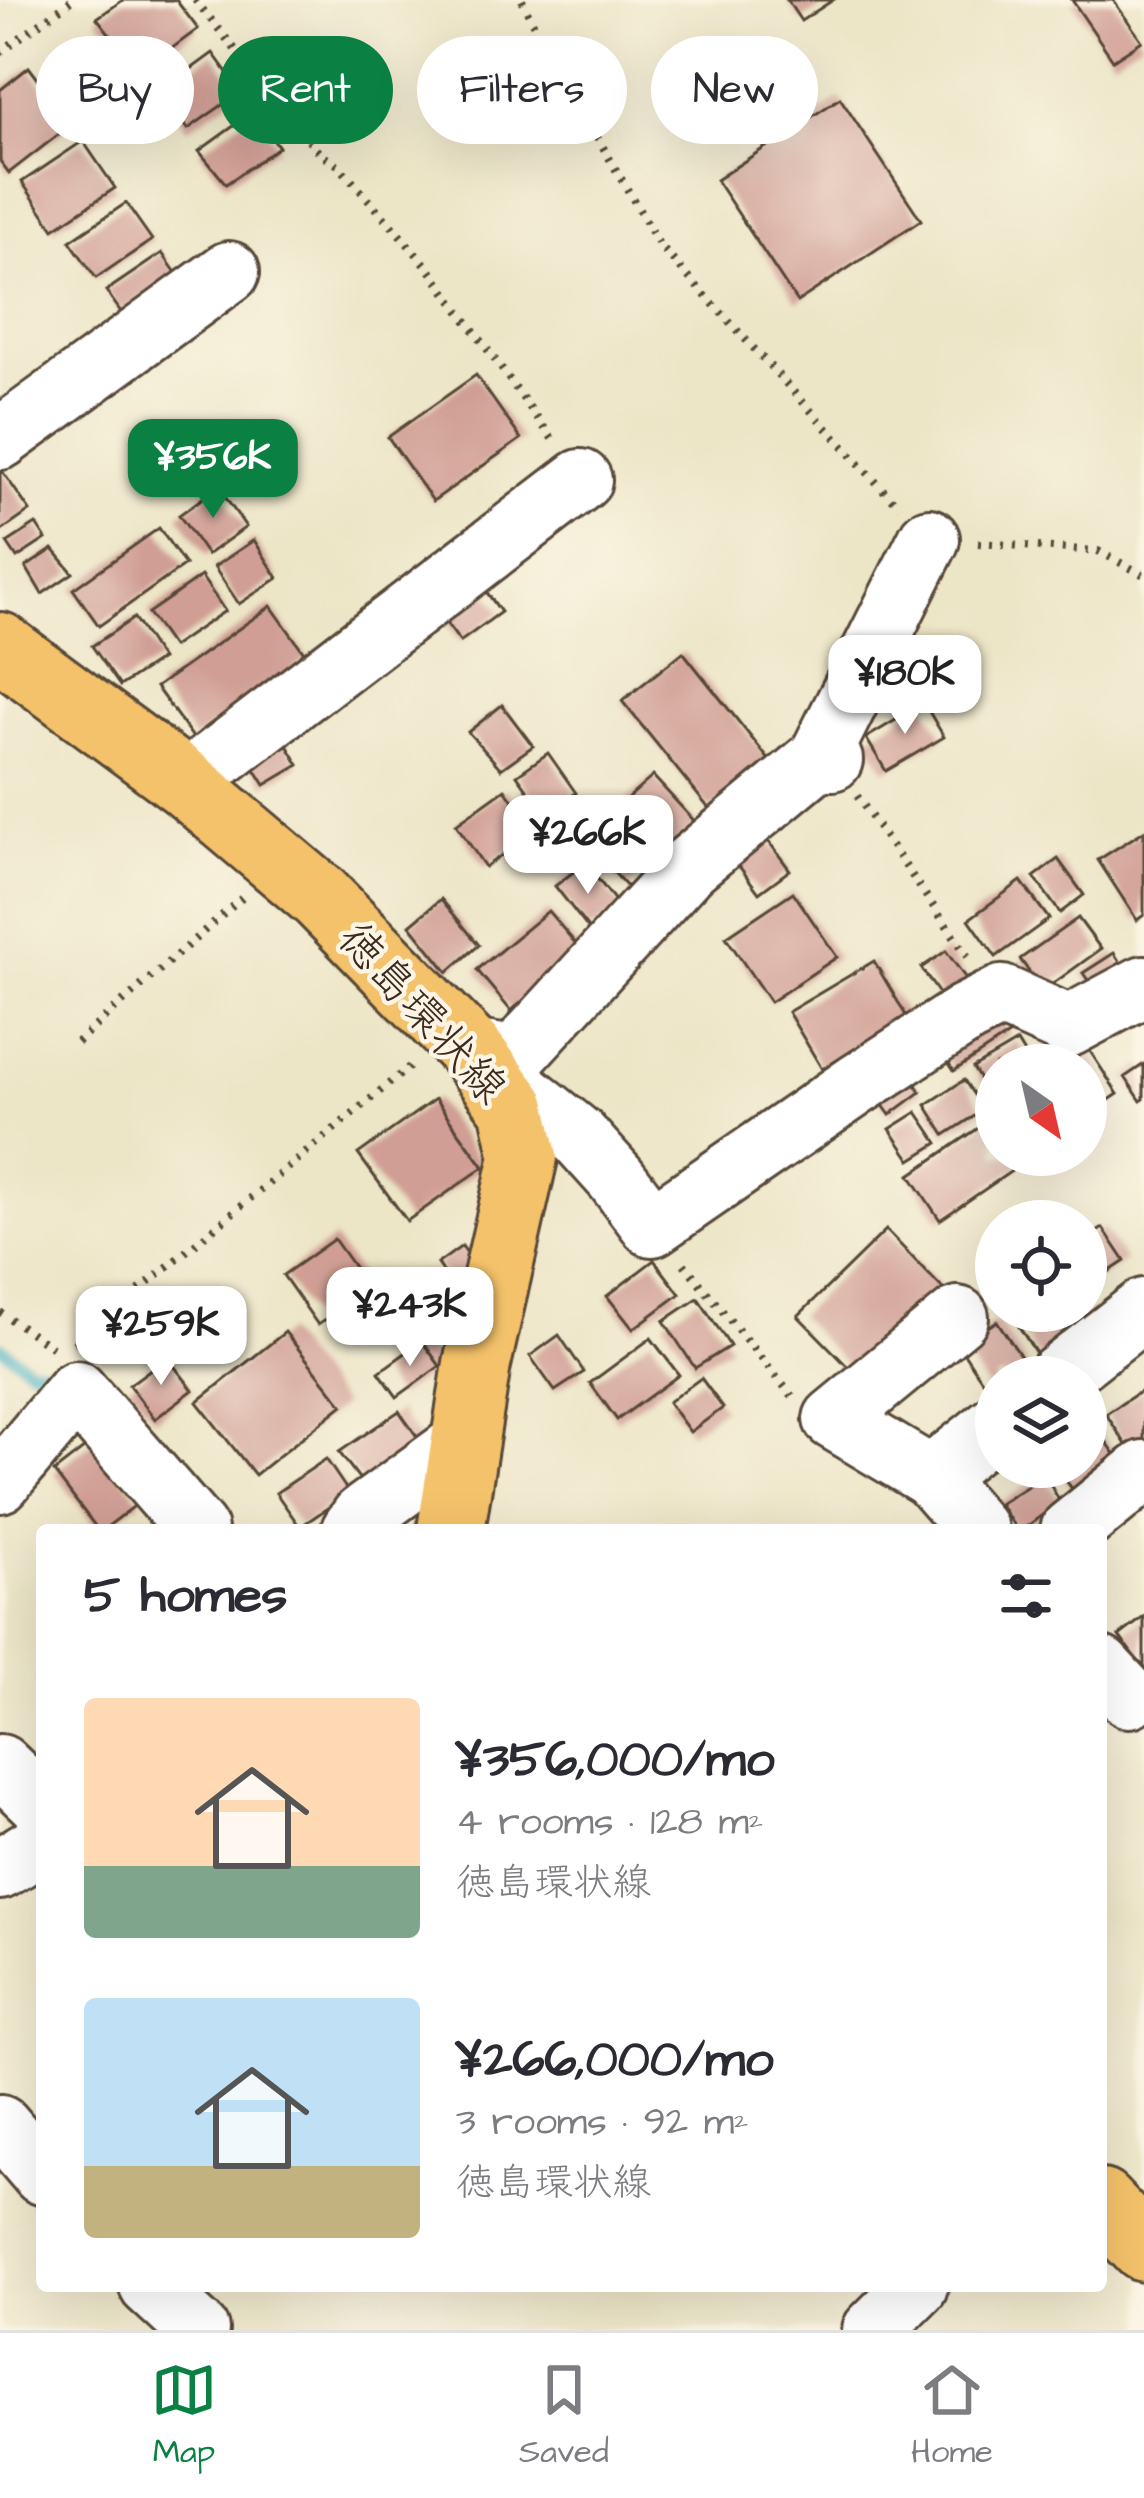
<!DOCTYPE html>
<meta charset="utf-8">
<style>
:root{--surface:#fff;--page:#f2f2f3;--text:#2b2b33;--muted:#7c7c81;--line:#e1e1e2;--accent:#0b8043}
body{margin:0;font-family:"Architects Daughter","Klee One",sans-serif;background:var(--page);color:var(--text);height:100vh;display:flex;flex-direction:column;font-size:45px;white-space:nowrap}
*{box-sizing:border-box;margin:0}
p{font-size:39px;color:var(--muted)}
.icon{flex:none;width:66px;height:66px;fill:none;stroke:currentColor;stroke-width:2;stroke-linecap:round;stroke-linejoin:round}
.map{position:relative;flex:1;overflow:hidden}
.side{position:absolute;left:36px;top:1524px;width:1071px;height:768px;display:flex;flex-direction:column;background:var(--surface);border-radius:12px;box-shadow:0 12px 48px #0002}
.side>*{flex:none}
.hud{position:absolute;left:36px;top:36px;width:1074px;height:108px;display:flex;gap:24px}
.needle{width:78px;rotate:146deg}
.buttons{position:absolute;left:975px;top:1044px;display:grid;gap:24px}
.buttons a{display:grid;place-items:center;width:132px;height:132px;border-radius:50%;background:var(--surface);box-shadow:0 12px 48px #0002;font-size:60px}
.price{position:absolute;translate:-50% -102px;padding:0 27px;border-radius:24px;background:#fff;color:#222;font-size:39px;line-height:78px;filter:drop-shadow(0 3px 6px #0008)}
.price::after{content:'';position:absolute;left:50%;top:72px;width:36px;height:27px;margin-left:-18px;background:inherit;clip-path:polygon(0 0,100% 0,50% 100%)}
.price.current{background:var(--accent);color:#fff}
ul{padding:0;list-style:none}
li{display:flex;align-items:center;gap:36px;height:300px;padding:0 48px}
li span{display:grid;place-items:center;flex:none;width:336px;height:240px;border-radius:12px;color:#555}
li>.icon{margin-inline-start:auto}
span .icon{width:144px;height:144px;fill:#fffc;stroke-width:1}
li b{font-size:51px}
h2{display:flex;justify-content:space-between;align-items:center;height:144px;padding:0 48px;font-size:51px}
.pill{padding:0 42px;border-radius:54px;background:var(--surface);box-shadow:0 12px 48px #0002;font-size:42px;line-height:108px}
.pill.current{background:var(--accent);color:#fff}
.menu{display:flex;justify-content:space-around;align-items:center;height:168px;border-top:3px solid var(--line);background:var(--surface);font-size:33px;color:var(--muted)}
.menu a{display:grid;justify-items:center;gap:6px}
.menu .current{color:var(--accent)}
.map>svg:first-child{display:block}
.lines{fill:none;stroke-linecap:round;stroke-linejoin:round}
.stream{stroke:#42afbf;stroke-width:12}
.building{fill:#d09e94}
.minor-casing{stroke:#564637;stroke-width:66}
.major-casing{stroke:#564637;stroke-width:72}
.path{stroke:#564637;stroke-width:8;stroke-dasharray:3 9;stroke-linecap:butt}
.minor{stroke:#fff;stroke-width:60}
.major{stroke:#f4c26a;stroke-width:66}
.labels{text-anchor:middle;stroke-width:9;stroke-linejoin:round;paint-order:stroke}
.street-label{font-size:45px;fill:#3b2a1e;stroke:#fcf5e5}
</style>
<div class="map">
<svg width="1144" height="2330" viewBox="0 0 1144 2330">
<rect width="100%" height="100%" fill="#fcf5e5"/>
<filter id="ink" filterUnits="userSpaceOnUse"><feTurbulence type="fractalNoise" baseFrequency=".00833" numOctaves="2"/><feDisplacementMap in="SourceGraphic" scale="24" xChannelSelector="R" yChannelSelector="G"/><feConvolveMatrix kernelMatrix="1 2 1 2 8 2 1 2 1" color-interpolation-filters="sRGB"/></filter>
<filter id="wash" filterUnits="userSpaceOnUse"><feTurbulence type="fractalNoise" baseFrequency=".004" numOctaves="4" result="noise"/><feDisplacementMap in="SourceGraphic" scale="48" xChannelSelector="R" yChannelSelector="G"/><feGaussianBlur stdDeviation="2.7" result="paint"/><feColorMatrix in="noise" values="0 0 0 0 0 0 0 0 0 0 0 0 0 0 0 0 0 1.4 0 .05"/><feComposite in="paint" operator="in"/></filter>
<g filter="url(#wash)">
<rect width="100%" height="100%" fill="#ece5c6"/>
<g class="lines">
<path class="stream" d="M0 1346 29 1368 69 1372"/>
</g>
<g id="blocks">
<g class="building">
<path d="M123 0H176L198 29 140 72 97 18Z"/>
<path d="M787 0H833L801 21Z"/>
<path d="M1072 0H1113L1142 41 1113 60Z"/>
<path d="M213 53 241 92 188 129 161 91Z"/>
<path d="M29 67 72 124 9 173 0 161V90Z"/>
<path d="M840 98 921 220 797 302 716 180Z"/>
<path d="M253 112 279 147 226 184 199 151Z"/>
<path d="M83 141 115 188 54 229 22 182Z"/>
<path d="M126 203 152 240 96 278 70 241Z"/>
<path d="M162 253 177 274 121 312 106 291Z"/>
<path d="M476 375 521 439 433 501 388 437Z"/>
<path d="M0 468 30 511 0 532Z"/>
<path d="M218 487 246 527 207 555 179 515Z"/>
<path d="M36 524 46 539 17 558 7 543Z"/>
<path d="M159 528 185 565 99 626 73 589Z"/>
<path d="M254 540 278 578 239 604 214 567Z"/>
<path d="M53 549 73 573 42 594 26 567Z"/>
<path d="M201 576 225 611 172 647 148 613Z"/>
<path d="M483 587 501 612 460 642 441 616Z"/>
<path d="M271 606 308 658 194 739 156 687Z"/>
<path d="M134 618 161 659 120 686 92 646Z"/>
<path d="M683 652 770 761 710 810 622 701Z"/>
<path d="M924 703 944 737 886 771 866 738Z"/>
<path d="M502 705 533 746 501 769 468 732Z"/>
<path d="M282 737 299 765 265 785 248 758Z"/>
<path d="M548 753 576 793 545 814 517 775Z"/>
<path d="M653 776 697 824 627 887 583 838Z"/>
<path d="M505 789 535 832 485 867 456 824Z"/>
<path d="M761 831 790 870 759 893 730 854Z"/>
<path d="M1144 831V915L1137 920 1098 860Z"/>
<path d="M1058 859 1084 895 1060 913 1034 877Z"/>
<path d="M585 863 620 907 590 931 555 886Z"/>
<path d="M1021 881 1049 919 996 957 969 919Z"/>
<path d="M793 892 837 957 770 1002 726 937Z"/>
<path d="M441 899 479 945 448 972 410 925Z"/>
<path d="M548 911 583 952 511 1011 477 970Z"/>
<path d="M1078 918 1101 949 1043 991 1020 959Z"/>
<path d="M946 951 974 990 949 1008 921 968Z"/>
<path d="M1114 953 1127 973 1097 993 1083 973Z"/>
<path d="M874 961 908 1019 822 1069 788 1012Z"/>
<path d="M998 1015 1010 1034 954 1071 941 1051Z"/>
<path d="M1082 1039 1118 1094 1093 1111 1086 1101V1065H1062L1057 1056Z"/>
<path d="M1017 1042 1031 1065H996V1106L973 1068Z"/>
<path d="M1144 1064V1099L1141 1101 1125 1077Z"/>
<path d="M906 1071 921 1092 890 1115 875 1094Z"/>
<path d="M964 1080 984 1110 945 1135 926 1105Z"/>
<path d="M435 1099 484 1167 407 1221 358 1154Z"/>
<path d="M917 1112 938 1143 911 1160 890 1129Z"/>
<path d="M996 1116V1155H1035L940 1220 910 1175Z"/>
<path d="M1103 1228 1125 1261 1086 1287V1239Z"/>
<path d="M886 1230 943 1289 855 1374 798 1316Z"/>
<path d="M334 1239 369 1288 318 1325 283 1275Z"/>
<path d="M462 1246 474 1263 450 1282 437 1264Z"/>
<path d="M654 1260 680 1294 633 1329 607 1296Z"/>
<path d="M698 1298 730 1346 695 1368 664 1321Z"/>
<path d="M1009 1311H1066L1079 1332 1039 1358Z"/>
<path d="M997 1321 1028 1367 1013 1377H996V1388L990 1392 959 1346Z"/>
<path d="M285 1332 343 1405 255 1475 197 1402Z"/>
<path d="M559 1335 584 1372 555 1391 530 1356Z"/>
<path d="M651 1338 679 1375 617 1420 590 1383Z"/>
<path d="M422 1341 440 1366 397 1397 379 1372Z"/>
<path d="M167 1357 193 1390 155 1419 129 1385Z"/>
<path d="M701 1378 723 1408 690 1432 668 1402Z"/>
<path d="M1144 1389V1439L1129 1449 1106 1414Z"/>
<path d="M399 1411 420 1441 361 1481 339 1452Z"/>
<path d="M1098 1430 1123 1465 1078 1497 1056 1467H1086V1438Z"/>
<path d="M94 1441 141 1501 103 1530H98L54 1472Z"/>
<path d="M326 1459 349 1493 300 1527 276 1493Z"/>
<path d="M1045 1475 1060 1502 1022 1530H1017L999 1504Z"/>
<path d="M1144 1617V1670L1119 1636Z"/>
</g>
</g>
</g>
<g filter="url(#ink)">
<use href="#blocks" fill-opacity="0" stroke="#564637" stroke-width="3"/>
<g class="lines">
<g class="minor-casing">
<g id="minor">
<path d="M0 439 229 272"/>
<path d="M832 760 819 758 929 539"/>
<path d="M185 783 581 480"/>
<path d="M470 1050 514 1057 689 866 819 758"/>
<path d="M483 1060 579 1137 616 1178 652 1226 858 1084 966 1014 1002 996 1069 1026 1144 986"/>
<path d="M958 1317 834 1419 931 1477 977 1530"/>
<path d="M1057 1377 1144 1309"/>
<path d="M931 1477 996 1425"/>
<path d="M0 1482 76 1391 197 1530"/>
<path d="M352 1530 362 1516 465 1441"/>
<path d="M1071 1530 1144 1471"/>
<path d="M1101 1667 1129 1697"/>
<path d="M0 1765 42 1805"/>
<path d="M0 1869 42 1843"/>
<path d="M0 2125 42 2174"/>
<path d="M150 2286 198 2330"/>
<path d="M873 2330 917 2286"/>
</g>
</g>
<g class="major-casing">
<g id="major">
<path d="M0 646 185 783 320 897 470 1050 513 1107 524 1157 477 1364 451 1530"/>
<path d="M1101 2203 1144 2248"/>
</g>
</g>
<g class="path">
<path d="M195 0 320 154 338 165 427 266 556 444"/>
<path d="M522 0 540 38 660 246 899 507"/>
<path d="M0 52 72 0"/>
<path d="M978 543 1098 551 1144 575"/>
<path d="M857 796 971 961"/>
<path d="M77 1042 243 897"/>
<path d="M684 1264 792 1396"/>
<path d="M0 1312 56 1350"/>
<path d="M74 1344 414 1063"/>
</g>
<use href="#minor" class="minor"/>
<use href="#major" class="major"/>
</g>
</g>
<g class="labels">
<g class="street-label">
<text transform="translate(424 1012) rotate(48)" y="16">徳島環状線</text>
</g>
</g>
</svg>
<div class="buttons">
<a><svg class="needle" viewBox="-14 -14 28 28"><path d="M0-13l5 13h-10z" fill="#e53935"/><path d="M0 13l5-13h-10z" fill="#7c7c81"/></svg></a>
<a><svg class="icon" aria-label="locate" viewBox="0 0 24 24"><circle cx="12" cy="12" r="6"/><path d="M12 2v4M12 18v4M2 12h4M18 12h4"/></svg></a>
<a><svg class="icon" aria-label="layers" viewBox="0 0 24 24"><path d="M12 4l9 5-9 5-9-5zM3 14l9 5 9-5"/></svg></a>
</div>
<b class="price current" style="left:213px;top:521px">¥356K</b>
<b class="price" style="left:905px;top:737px">¥180K</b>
<b class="price" style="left:588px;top:897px">¥266K</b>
<b class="price" style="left:410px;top:1369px">¥243K</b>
<b class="price" style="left:161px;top:1388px">¥259K</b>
<div class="hud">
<a class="pill">Buy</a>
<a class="pill current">Rent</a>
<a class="pill">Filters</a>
<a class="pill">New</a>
</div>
<section class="side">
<h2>5 homes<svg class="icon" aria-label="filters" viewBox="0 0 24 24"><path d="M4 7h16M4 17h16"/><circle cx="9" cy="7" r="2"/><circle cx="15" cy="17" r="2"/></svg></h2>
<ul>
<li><span style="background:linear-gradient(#ffd9b3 70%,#7fa58c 0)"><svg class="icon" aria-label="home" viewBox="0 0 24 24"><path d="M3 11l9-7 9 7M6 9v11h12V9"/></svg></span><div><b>¥356,000/mo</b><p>4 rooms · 128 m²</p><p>徳島環状線</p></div></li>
<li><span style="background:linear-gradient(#bfe0f5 70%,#c2b280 0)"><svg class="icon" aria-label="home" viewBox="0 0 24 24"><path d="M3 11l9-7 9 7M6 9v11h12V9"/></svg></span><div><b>¥266,000/mo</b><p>3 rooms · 92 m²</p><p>徳島環状線</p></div></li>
</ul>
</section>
</div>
<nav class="menu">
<a class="current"><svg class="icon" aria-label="map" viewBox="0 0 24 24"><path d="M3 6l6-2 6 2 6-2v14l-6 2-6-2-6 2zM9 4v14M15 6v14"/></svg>Map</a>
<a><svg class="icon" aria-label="saved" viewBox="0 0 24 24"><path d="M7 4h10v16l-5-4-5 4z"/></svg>Saved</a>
<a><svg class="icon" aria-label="home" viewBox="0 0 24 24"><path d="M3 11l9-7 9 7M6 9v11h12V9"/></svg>Home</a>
</nav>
